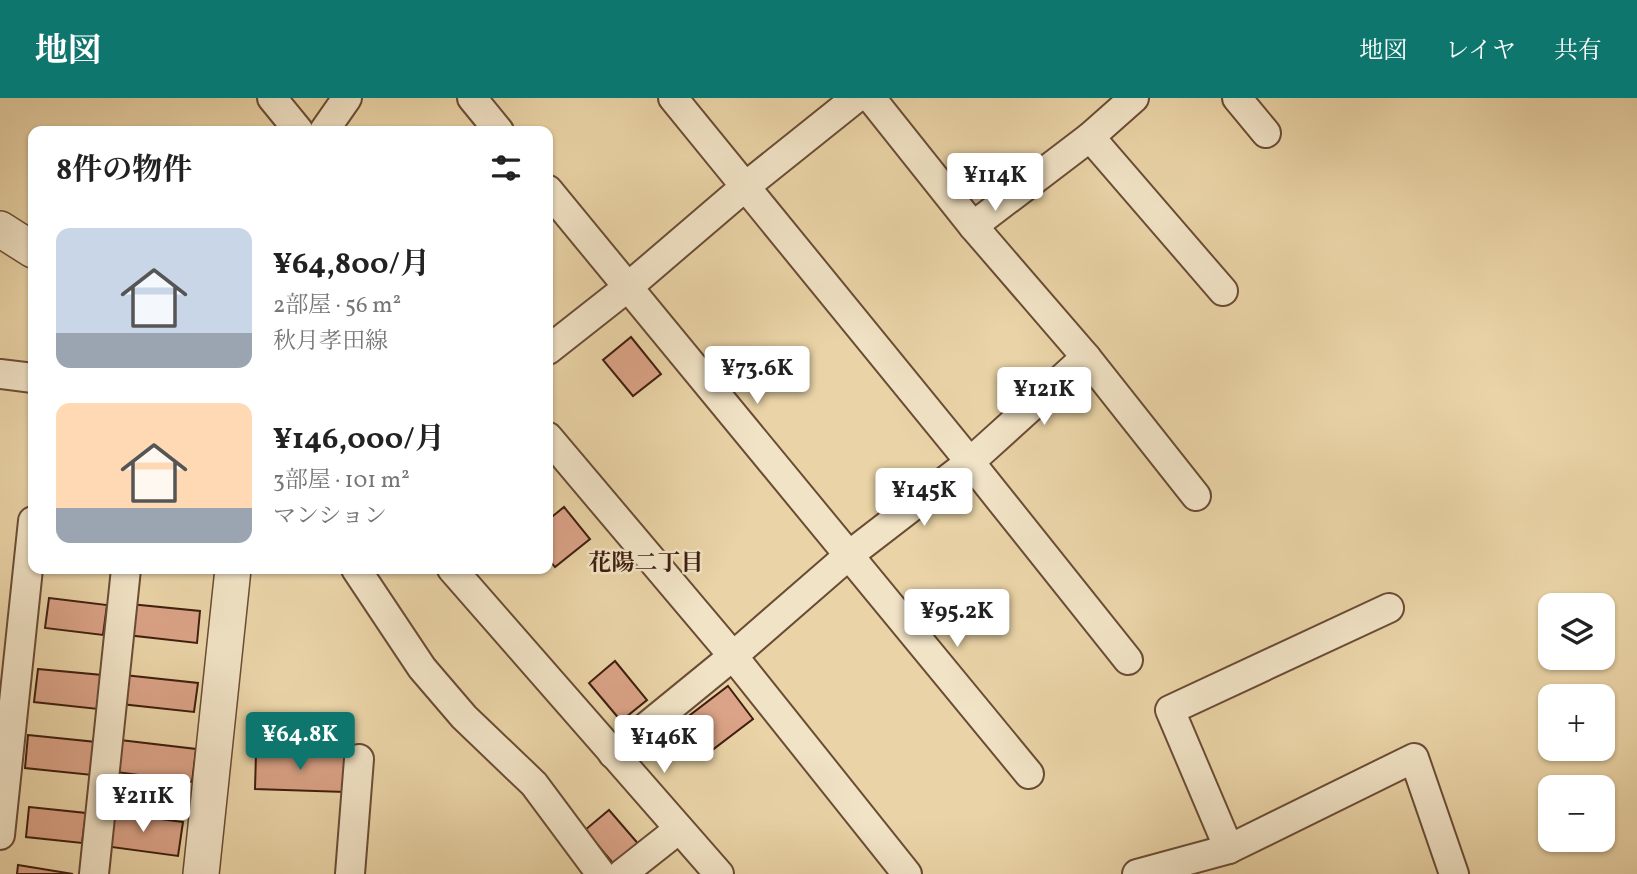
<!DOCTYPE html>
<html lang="ja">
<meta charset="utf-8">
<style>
:root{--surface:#fff;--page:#f6f6f6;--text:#222;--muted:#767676;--accent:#0f766e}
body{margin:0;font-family:Vollkorn,"Noto Serif JP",serif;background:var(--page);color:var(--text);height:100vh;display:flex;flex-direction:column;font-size:26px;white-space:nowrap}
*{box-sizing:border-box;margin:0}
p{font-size:23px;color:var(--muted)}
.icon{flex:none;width:38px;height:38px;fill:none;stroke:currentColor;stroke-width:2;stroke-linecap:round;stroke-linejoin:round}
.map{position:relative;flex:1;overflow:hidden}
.panel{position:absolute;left:28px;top:28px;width:525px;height:448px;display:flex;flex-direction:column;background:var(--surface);border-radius:14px;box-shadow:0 2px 5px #0004}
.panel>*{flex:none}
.fabs{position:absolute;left:1538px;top:495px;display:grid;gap:14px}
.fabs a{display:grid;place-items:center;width:77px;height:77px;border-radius:14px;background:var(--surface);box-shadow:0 2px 5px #0004;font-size:35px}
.price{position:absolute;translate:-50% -60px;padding:0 16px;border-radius:7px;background:#fff;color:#222;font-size:23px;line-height:46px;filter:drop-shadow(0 2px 4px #0008)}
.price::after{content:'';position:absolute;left:50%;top:42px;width:21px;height:16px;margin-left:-10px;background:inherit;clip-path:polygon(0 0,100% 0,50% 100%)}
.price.selected{background:var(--accent);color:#fff}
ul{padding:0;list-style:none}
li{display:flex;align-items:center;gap:21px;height:175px;padding:0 28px}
li span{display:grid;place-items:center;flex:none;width:196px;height:140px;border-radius:14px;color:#555}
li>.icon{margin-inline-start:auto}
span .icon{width:84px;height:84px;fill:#fffc;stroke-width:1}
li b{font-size:30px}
h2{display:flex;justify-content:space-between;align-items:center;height:84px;padding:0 28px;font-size:30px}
header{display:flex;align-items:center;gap:42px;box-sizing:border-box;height:98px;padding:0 35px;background:var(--accent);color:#fff}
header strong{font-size:33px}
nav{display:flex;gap:38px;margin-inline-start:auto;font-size:24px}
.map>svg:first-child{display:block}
.building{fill:#dba387;stroke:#3f1e0f;stroke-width:2}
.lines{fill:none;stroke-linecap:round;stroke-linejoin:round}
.minor-casing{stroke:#6a4c35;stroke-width:32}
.tertiary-casing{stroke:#6a4c35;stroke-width:38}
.minor{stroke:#f1e3c6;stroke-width:28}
.tertiary{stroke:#f1e3c6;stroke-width:35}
.labels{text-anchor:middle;stroke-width:5;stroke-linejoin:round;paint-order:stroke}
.neighbourhood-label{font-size:23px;font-weight:bold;fill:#3f1e0f;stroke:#f1e3c6}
</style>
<header>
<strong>地図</strong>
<nav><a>地図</a><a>レイヤ</a><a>共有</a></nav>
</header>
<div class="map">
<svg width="1637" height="776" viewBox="0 0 1637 776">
<rect width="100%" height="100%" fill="#ead4a7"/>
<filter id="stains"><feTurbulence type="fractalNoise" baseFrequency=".00286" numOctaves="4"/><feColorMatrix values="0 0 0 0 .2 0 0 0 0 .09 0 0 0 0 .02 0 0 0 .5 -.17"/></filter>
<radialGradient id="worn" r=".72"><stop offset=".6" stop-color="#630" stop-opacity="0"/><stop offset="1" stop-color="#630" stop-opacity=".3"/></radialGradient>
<g class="building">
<path d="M631 239 661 276 633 298 603 262Z"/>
<path d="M564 409 590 441 555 469 548 460V422Z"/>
<path d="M49 500 107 507 103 537 45 530Z"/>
<path d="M130 506 200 513 197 545 127 537Z"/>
<path d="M615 563 647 602 621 623 589 585Z"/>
<path d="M38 571 102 577 98 611 34 604Z"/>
<path d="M124 577 198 585 194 614 121 606Z"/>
<path d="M728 588 753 621 707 656 681 624Z"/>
<path d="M28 637 96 644 92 677 25 670Z"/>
<path d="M120 642 196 651 192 684 116 674Z"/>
<path d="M256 655 345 657V694L255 691Z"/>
<path d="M29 709 86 715 82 745 26 739Z"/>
<path d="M609 712 641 749 617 770 585 732Z"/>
<path d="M108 714 183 724 178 758 104 748Z"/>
<path d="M18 767 73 776H17Z"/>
</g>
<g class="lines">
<g class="minor-casing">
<g id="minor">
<path d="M272 0 299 33"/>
<path d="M472 0 499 33"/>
<path d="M673 0 970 364 1128 562"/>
<path d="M871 0 973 128 1086 259 1196 398"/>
<path d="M1237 0 1266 35"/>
<path d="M324 33 347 0"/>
<path d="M1090 39 1223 193"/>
<path d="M548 92 1029 676"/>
<path d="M973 128 1090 39 1134 0"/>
<path d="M548 252 628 189 746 88 856 0"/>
<path d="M0 276 33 280"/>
<path d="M548 339 733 558 907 776"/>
<path d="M356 471 422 570 464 619 534 686 601 776"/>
<path d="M452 471 719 776"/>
<path d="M613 656 733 558 848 458 970 364 1086 259"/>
<path d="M0 737 33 423"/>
<path d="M1229 751 1170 612 1389 510"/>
<path d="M94 776 126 471"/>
<path d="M350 776 359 661"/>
<path d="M622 776 679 731"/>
<path d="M1137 776 1229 751 1414 660 1454 776"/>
</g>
</g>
<g class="tertiary-casing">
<g id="tertiary">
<path d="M0 131 33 152"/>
<path d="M201 776 233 471"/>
</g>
</g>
<use href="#minor" class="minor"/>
<use href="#tertiary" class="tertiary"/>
</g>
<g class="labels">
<g class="neighbourhood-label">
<text x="646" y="472">花陽二丁目</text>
</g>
</g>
<rect width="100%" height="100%" filter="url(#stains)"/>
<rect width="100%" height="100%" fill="url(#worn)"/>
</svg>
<div class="fabs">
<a><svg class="icon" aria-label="layers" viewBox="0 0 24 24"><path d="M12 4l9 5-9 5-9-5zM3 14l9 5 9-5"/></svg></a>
<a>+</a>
<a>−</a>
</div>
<b class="price" style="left:995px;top:115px">¥114K</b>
<b class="price" style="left:757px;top:308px">¥73.6K</b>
<b class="price" style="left:1044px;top:329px">¥121K</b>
<b class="price" style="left:924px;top:430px">¥145K</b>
<b class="price" style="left:957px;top:551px">¥95.2K</b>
<b class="price selected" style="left:300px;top:674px">¥64.8K</b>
<b class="price" style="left:664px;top:677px">¥146K</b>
<b class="price" style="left:143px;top:736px">¥211K</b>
<section class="panel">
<h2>8件の物件<svg class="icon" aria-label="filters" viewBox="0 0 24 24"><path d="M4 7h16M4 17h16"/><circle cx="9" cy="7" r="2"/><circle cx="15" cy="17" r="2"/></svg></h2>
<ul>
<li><span style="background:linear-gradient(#c9d6e8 75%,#9aa5b1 0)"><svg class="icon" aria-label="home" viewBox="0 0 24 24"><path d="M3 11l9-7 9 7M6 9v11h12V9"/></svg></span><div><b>¥64,800/月</b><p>2部屋 · 56 m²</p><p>秋月孝田線</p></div></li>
<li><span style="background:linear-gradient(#ffd9b3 75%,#9aa5b1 0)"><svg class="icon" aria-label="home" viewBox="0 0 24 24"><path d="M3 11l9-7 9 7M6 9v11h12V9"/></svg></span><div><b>¥146,000/月</b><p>3部屋 · 101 m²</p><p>マンション</p></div></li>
</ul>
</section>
</div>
